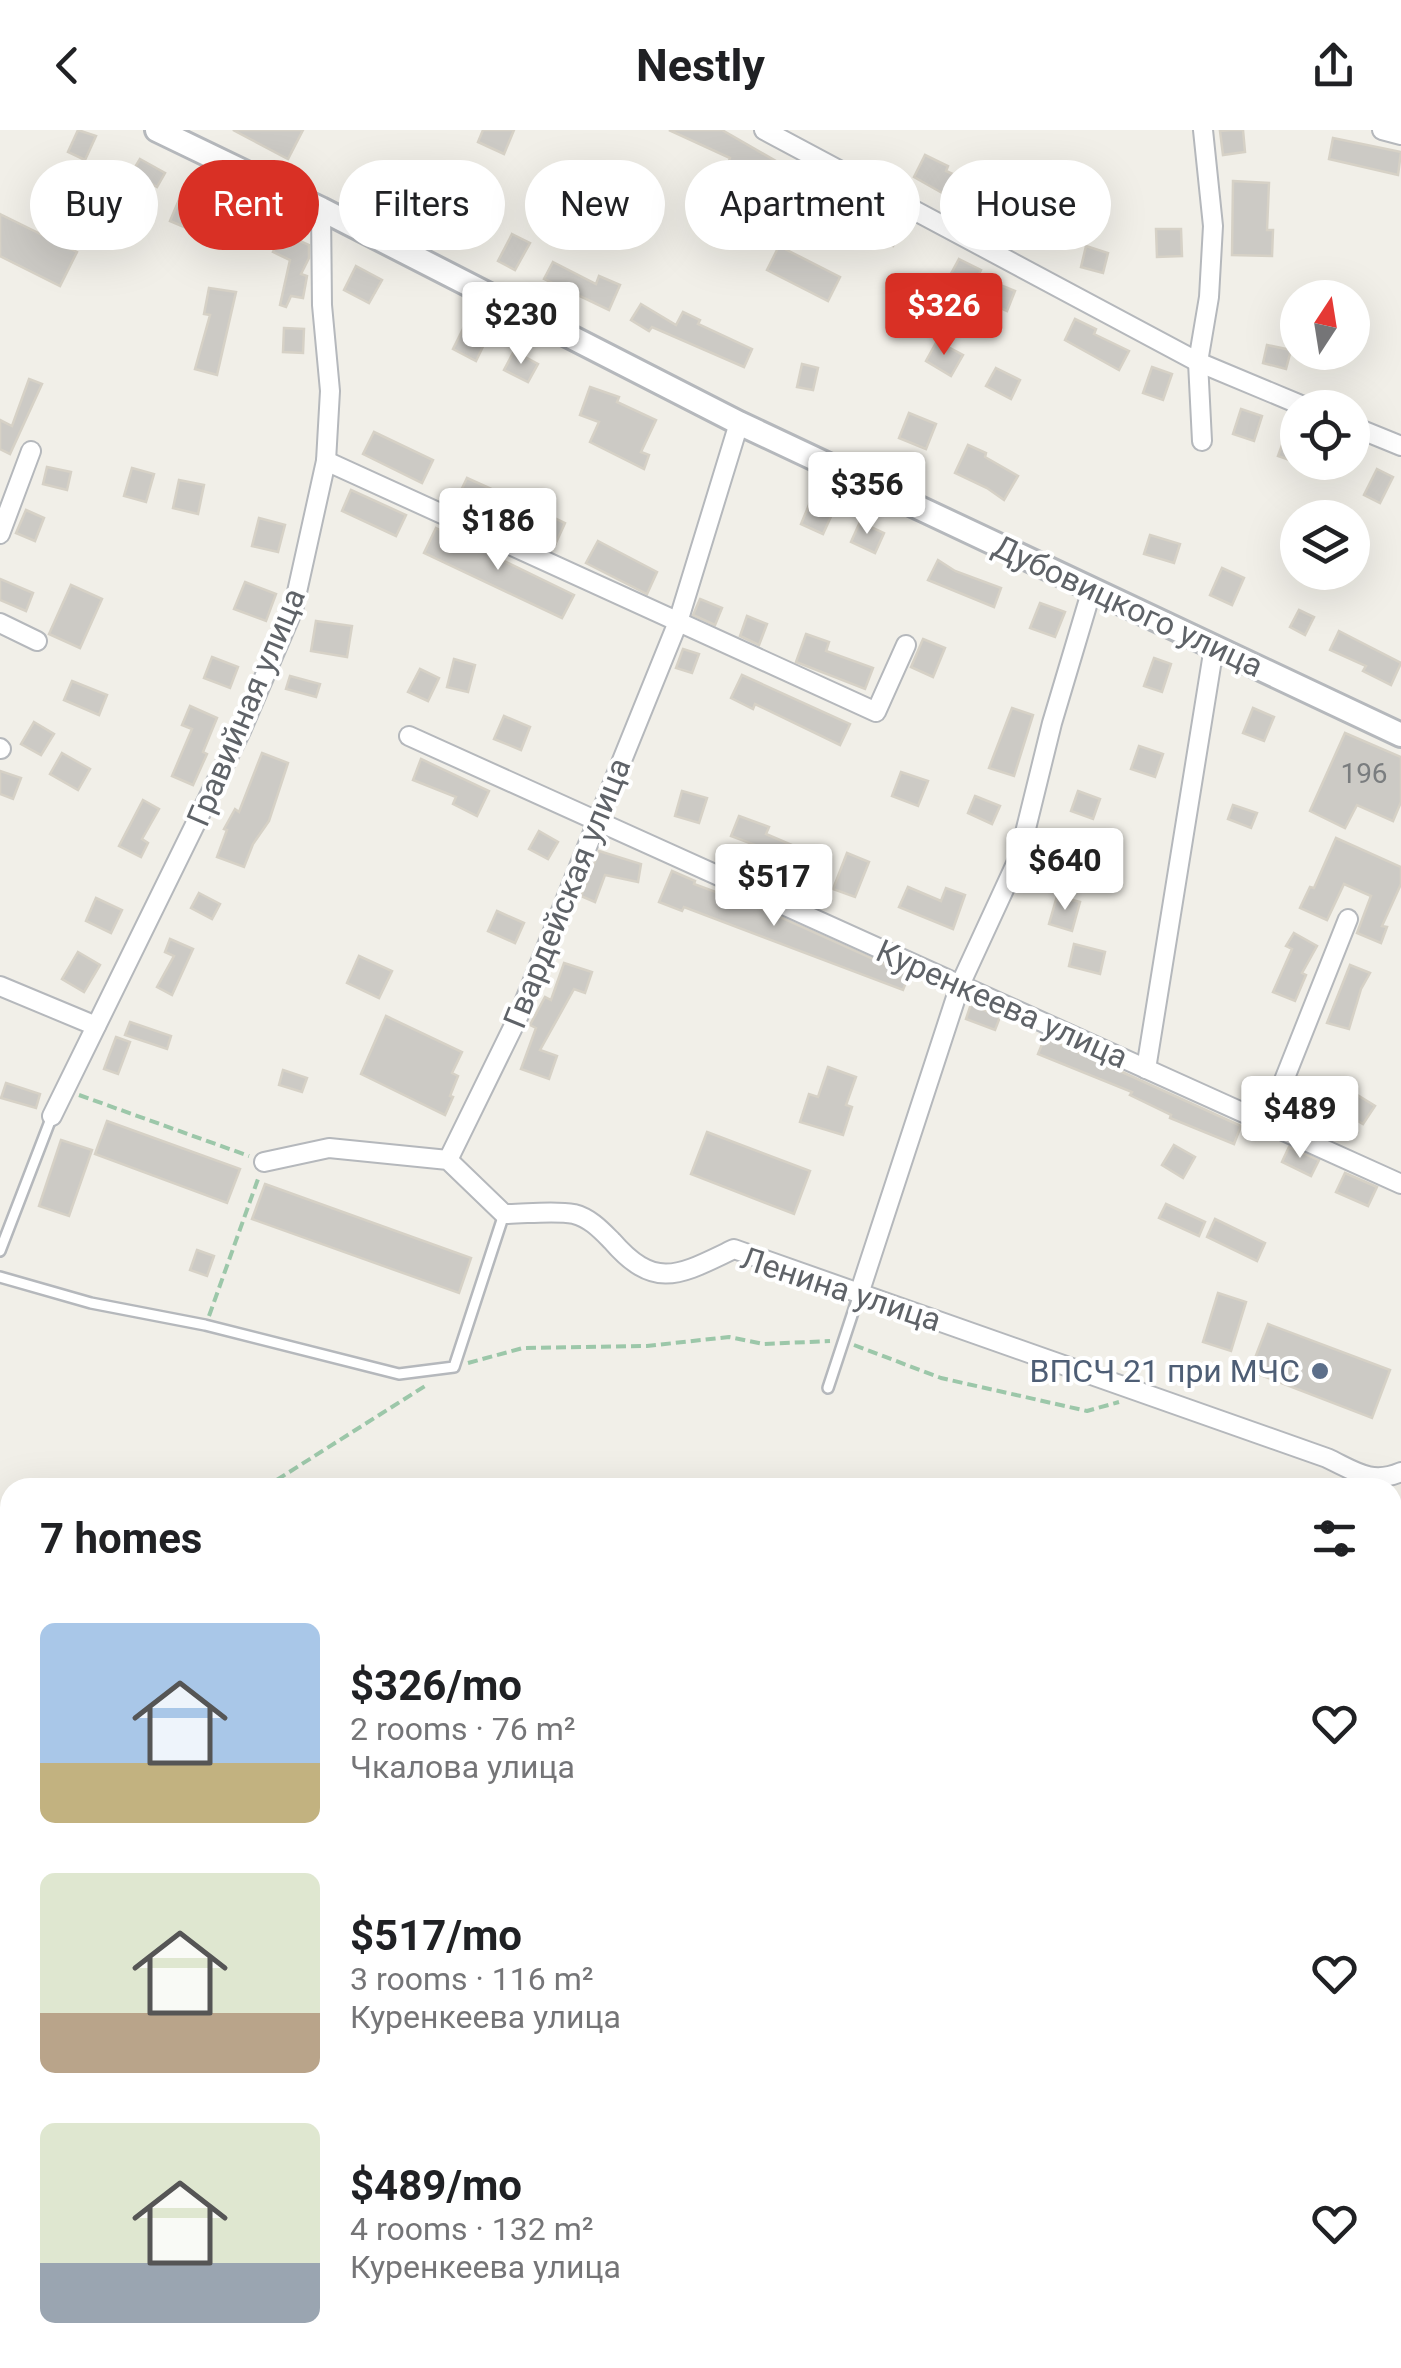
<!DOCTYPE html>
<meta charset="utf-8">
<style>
:root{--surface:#fff;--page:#f6f6f6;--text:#202124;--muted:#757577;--accent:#d93025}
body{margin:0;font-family:Roboto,sans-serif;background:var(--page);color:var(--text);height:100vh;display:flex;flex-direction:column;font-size:38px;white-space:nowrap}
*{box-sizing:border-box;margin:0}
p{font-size:32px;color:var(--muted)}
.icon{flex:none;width:55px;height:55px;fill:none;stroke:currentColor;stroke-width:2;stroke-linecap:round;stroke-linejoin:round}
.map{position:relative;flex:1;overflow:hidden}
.panel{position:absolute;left:0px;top:1348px;width:1402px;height:892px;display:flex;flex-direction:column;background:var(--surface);border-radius:30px 30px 0 0;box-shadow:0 10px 40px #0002}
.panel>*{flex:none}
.banner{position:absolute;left:30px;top:30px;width:1342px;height:90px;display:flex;gap:20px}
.needle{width:65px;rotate:12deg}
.buttons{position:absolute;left:1280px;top:150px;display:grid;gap:20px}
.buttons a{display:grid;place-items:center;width:90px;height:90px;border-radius:50%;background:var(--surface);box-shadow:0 10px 40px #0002;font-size:50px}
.price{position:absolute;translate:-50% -85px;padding:0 22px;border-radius:10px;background:#fff;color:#222;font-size:32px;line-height:65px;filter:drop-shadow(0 2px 5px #0008)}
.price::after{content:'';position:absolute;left:50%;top:60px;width:30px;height:22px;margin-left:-15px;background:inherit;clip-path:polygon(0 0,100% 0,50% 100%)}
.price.selected{background:var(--accent);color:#fff}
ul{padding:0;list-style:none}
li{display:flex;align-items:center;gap:30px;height:250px;padding:0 40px}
li span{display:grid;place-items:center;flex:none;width:280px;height:200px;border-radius:15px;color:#555}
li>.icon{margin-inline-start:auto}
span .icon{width:120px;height:120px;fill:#fffc;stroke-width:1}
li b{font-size:42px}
h2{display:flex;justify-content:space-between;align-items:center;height:120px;padding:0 40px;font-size:42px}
.pill{padding:0 35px;border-radius:45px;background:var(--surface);box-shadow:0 10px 40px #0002;font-size:35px;line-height:90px}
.pill.selected{background:var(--accent);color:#fff}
header{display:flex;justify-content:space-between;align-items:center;height:130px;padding:0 40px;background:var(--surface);font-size:45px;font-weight:700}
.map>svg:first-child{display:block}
.green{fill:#c5e8c5}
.building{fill:#cccac5;stroke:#d6d1c6;stroke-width:2.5}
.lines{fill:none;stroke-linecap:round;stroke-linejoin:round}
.service-casing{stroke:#b5b8bc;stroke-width:14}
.minor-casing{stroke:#b5b8bc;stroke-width:22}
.tertiary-casing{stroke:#b5b8bc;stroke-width:28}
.path{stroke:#9cc7a9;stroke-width:4;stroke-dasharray:10 5;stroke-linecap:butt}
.service{stroke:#fff;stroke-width:9}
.minor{stroke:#fff;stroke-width:18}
.tertiary{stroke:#fff;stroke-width:22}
.service-dot{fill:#5c6f8a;stroke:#fff;stroke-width:4}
.labels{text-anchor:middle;stroke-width:8;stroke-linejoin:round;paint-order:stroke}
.number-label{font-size:28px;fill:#7a7d7f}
.street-label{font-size:32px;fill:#5f6368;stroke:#fff}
.service-label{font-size:32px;fill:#4e5e75;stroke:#fff;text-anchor:end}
</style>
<header><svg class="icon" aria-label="back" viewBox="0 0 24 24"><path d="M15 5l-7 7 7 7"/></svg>Nestly<svg class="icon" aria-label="share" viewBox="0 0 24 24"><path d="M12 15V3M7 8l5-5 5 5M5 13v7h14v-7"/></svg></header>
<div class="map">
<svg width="1401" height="2238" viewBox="0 0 1401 2238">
<rect width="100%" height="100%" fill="#f1efe8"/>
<g class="green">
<path d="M0 1738 10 1740V1941L0 1939Z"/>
<path d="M0 1967 10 1969V2230H1211L1209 2238H0Z"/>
</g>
<g class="building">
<path d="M78 0 96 6 85 30 68 22Z"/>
<path d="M233 0H303L288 29Z"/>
<path d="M483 0H514L504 24 478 12Z"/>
<path d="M669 0H722L807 49 795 70 729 31 730 28Z"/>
<path d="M1231 0H1243L1245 22 1223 25 1220 1Z"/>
<path d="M1333 8 1401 22 1398 45 1329 29Z"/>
<path d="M925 25 948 36 946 41 1019 74 1004 104 964 85 967 77 914 47Z"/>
<path d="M140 29 165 43 157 57 132 42Z"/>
<path d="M372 43 400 57 390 76 363 63Z"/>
<path d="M1233 51 1269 53 1267 100H1273L1272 126 1232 125Z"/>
<path d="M1040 56 1063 70 1052 87 1030 73Z"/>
<path d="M181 65 219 82 208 107 170 91Z"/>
<path d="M459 83 481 96 469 117 446 104Z"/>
<path d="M0 84 77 122 60 156 0 126Z"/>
<path d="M880 86 903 99 893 116 870 102Z"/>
<path d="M1156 99H1181L1182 126 1157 127Z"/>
<path d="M282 103 309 115V128L301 144 307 146 303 168 291 166 286 177 280 175 290 130 273 122Z"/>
<path d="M512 104 530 113 515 140 498 131Z"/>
<path d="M779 116 840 147 828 171 767 140Z"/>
<path d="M1086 116 1108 123 1103 143 1081 137Z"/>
<path d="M959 129 981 140 978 146 1015 161 1007 181 946 153Z"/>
<path d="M553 132 596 154 599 146 620 155 609 180 544 149Z"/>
<path d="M356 136 382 150 369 173 344 160Z"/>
<path d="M209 158 236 162 217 245 195 239 210 185 204 184Z"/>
<path d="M641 174 676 195 683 182 700 190 698 194 752 219 744 237 652 197 649 201 631 190Z"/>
<path d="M1075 189 1096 199 1094 204 1129 221 1119 240 1065 210Z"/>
<path d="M464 197 487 208 476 231 453 219Z"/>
<path d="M284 198 304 199 303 223 283 222Z"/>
<path d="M937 211 963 225 951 246 926 231Z"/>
<path d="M1267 215 1291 220 1286 239 1263 233Z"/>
<path d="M514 221 538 234 528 252 504 240Z"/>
<path d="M802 234 818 238 813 260 797 257Z"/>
<path d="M1152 237 1172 244 1163 270 1143 263Z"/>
<path d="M996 238 1020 250 1011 269 986 256Z"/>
<path d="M29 249 42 254 10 324 0 319V290L12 296Z"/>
<path d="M590 257 619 267 617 272 656 290 641 322 649 325 644 339 590 312 599 292 580 285Z"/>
<path d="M1241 279 1262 286 1254 311 1233 304Z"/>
<path d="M909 283 936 294 926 319 899 308Z"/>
<path d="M1293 285 1298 287V333L1278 326Z"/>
<path d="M374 302 433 330 422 353 363 324Z"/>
<path d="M968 315 986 323 985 327 1018 346 1004 370 987 358 955 343Z"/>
<path d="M47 337 71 342 67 360 43 354Z"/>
<path d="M132 338 154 344 146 372 124 366Z"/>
<path d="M1377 339 1393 347 1380 373 1364 365Z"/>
<path d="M467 348 518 371 508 392 456 371Z"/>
<path d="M179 350 204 355 198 384 173 378Z"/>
<path d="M351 360 406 385 396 406 342 381Z"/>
<path d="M811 370 834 380 823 404 801 394Z"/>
<path d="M26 380 44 388 35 411 16 403Z"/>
<path d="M548 385 565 393 554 417 537 409Z"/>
<path d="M259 388 285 395 278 422 252 416Z"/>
<path d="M860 392 884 403 875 423 851 412Z"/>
<path d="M436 398 574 465 562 488 424 423Z"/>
<path d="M1150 405 1180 414 1174 433 1144 424Z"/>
<path d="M598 411 657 442 647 464 586 433Z"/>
<path d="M938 430 955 441 1001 458 994 477 928 450Z"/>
<path d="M1222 438 1244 448 1232 475 1210 465Z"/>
<path d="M0 449 33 463 26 481 0 470Z"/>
<path d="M245 452 276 464 266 491 234 479Z"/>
<path d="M71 455 102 469 80 518 49 504Z"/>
<path d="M700 469 722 478 715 495 693 485Z"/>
<path d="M1040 473 1065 482 1055 507 1030 498Z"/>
<path d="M1299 480 1314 487 1305 505 1290 497Z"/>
<path d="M747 486 767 494 759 515 740 506Z"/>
<path d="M316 491 352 496 347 527 311 521Z"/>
<path d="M1339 501 1401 533 1391 555 1363 541 1366 536 1330 520Z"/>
<path d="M806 504 829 512 826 521 873 538 865 559 796 532Z"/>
<path d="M923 509 945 518 933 547 911 537Z"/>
<path d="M683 519 699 524 692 543 676 538Z"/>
<path d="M212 527 238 537 230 558 204 548Z"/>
<path d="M1154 528 1171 534 1162 562 1144 556Z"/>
<path d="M454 529 475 535 468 562 447 557Z"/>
<path d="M420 539 439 548 428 571 408 562Z"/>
<path d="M742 545 850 594 840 615 755 574 753 579 731 568Z"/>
<path d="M290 546 320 554 316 567 286 559Z"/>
<path d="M72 551 107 565 99 585 64 570Z"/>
<path d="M190 576 217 588 203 622 207 624 193 655 172 646 192 599 182 595Z"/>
<path d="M1012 578 1033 585 1014 646 989 638Z"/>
<path d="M1253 578 1274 587 1264 611 1243 603Z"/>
<path d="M504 586 530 597 521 620 494 609Z"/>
<path d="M34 592 54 604 41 625 21 614Z"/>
<path d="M1345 603 1401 627V672L1393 691 1357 675 1345 698 1310 681Z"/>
<path d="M1139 616 1163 624 1155 647 1131 639Z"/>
<path d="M62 623 90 639 78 660 50 644Z"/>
<path d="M262 623 288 633 269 691 253 714 244 737 217 727 227 700 224 699 235 679 239 682Z"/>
<path d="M421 629 489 661 477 686 453 674 456 667 413 650Z"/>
<path d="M0 641 21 648 13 669 0 664Z"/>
<path d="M901 642 928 651 918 676 892 666Z"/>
<path d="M682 661 707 668 699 693 675 686Z"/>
<path d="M1078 661 1100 669 1093 689 1071 681Z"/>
<path d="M975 666 1000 676 992 694 968 683Z"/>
<path d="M143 670 159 679 142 709 148 713 141 727 119 716Z"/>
<path d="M1233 675 1257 683 1251 698 1228 689Z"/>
<path d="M739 686 769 697 766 704 808 722 798 745 780 737 784 726 731 706Z"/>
<path d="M539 701 558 712 548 729 529 719Z"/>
<path d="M1336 708 1401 737V754L1382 796 1387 797 1381 813 1357 803 1371 766 1344 754 1327 790 1300 778 1310 757 1314 758Z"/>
<path d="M1071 719 1097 729 1090 748 1064 738Z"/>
<path d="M599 721 641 734 638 752 605 745 595 772 581 766Z"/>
<path d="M847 723 869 732 855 767 833 759Z"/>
<path d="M672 741 695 751 694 754 767 781 909 845 903 860 684 777 682 781 659 772Z"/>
<path d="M908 757 941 771 946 758 965 765 953 799 899 777Z"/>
<path d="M199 763 220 774 212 789 191 778Z"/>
<path d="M1057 766 1080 772 1072 801 1049 794Z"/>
<path d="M96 768 122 780 111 803 86 791Z"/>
<path d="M497 781 524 793 515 813 488 801Z"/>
<path d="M1294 803 1317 816 1302 843 1306 845 1295 871 1273 862 1292 819 1286 816Z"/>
<path d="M170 809 193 819 172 865 157 857 174 826 165 822Z"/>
<path d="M1074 814 1105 822 1100 844 1069 836Z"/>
<path d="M78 822 100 835 84 862 62 849Z"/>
<path d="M359 826 392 841 379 868 347 853Z"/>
<path d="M564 833 592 842 585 863 574 859 540 920 557 926 549 949 521 939 536 898 530 895 545 867 551 870Z"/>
<path d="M1350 835 1370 843 1361 859 1349 899 1327 893Z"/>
<path d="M971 874 1000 887 995 900 966 889Z"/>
<path d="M386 886 462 922 452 943 458 946 450 966 453 967 445 985 361 944Z"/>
<path d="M130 892 171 906 167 919 125 905Z"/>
<path d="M116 907 130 912 118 944 104 939Z"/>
<path d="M1045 907 1241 996 1234 1014 1170 988 1171 985 1130 965 1132 962 1038 924Z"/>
<path d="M828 937 856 947 846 975 852 977 843 1005 800 992 809 964 818 967Z"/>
<path d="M283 940 307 948 302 962 279 955Z"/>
<path d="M1299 947 1352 966 1354 963 1375 976 1363 994 1328 973 1326 976 1303 968 1306 959 1296 953Z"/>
<path d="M6 953 40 964 36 978 1 968Z"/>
<path d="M107 991 240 1039 227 1073 95 1024Z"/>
<path d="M707 1002 810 1041 794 1084 691 1044Z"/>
<path d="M61 1010 92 1020 69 1086 39 1076Z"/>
<path d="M1174 1015 1195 1027 1183 1048 1162 1035Z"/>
<path d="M1289 1017 1319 1030 1311 1046 1282 1032Z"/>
<path d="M1345 1043 1377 1057 1368 1076 1336 1062Z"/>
<path d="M265 1054 471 1128 459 1163 252 1089Z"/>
<path d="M1166 1074 1205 1092 1199 1106 1159 1088Z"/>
<path d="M1215 1089 1265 1113 1257 1131 1207 1107Z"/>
<path d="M197 1120 214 1126 207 1146 190 1140Z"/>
<path d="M1218 1163 1246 1172 1231 1221 1203 1212Z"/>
<path d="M1268 1194 1390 1240 1372 1288 1250 1241Z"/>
</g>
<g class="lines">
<g class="service-casing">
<g id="service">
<path d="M0 1121 52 986"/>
<path d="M0 1147 91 1173 205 1195 399 1244 454 1237 504 1084"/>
<path d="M828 1258 859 1164"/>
</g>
</g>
<g class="minor-casing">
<g id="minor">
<path d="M764 0 1198 232 1308 278"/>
<path d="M1382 0 1401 5"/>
<path d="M1352 296 1401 316"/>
<path d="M1202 311 1198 232 1209 167 1213 96 1203 0"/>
<path d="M326 331 876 582 906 515"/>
<path d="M0 404 31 321"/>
<path d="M0 493 37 511"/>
<path d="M409 606 1401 1054"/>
<path d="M0 618 1 619"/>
<path d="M0 856 96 896"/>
<path d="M1146 939 1214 517"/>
<path d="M52 986 241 601 293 480 326 331 330 261 322 175 321 79"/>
<path d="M1267 993 1348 789"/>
<path d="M448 1030 519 885 678 492 739 293"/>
<path d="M264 1032 329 1018 448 1030 504 1084C526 1084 554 1080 574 1084 590 1088 601 1100 612 1111 656 1162 681 1144 734 1119L1327 1328C1355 1341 1371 1355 1401 1342"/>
<path d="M859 1164 960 855 1019 727 1052 593 1092 459"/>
</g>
</g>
<g class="tertiary-casing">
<path id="tertiary" d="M157 0 321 79 739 293 1401 605"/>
</g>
<g class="path">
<path d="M79 965 249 1026"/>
<path d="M209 1186 258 1049"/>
<path d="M854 1215 941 1248 1087 1281 1119 1272"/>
<path d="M468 1233 523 1218 647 1216 729 1207 764 1214 830 1211"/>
<path d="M264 1358 425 1256"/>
<path d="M0 1545 10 1540"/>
</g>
<use href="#service" class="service"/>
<use href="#minor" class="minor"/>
<use href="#tertiary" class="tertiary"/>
</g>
<circle class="service-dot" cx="1320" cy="1241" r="10"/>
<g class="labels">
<g class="number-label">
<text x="1364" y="653">196</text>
</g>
<g class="street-label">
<text transform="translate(1128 476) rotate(25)" y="11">Дубовицкого улица</text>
<text transform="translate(246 577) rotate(-67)" y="11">Гравийная улица</text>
<text transform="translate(567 763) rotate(-68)" y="11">Гвардейская улица</text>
<text transform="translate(1002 874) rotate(24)" y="11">Куренкеева улица</text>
<text transform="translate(841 1159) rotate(18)" y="11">Ленина улица</text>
</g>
<g class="service-label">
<text x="1300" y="1252">ВПСЧ 21 при МЧС</text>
</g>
</g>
</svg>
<div class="buttons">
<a><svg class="needle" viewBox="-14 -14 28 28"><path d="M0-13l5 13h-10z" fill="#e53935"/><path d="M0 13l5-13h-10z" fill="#757577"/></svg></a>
<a><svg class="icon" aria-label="locate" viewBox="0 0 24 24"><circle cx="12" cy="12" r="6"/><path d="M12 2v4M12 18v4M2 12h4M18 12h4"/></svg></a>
<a><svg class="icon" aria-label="layers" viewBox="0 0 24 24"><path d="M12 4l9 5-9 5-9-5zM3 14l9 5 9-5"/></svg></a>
</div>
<b class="price selected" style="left:944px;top:228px">$326</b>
<b class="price" style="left:521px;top:237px">$230</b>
<b class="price" style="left:867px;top:407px">$356</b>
<b class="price" style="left:498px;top:443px">$186</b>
<b class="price" style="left:1065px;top:783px">$640</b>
<b class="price" style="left:774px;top:799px">$517</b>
<b class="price" style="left:1300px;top:1031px">$489</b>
<div class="banner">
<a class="pill">Buy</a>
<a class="pill selected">Rent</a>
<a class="pill">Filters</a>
<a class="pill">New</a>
<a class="pill">Apartment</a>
<a class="pill">House</a>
</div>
<section class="panel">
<h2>7 homes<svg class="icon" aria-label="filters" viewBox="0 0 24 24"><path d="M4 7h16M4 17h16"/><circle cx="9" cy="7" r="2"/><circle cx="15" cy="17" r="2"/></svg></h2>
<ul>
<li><span style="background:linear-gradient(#a9c7e8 70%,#c2b280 0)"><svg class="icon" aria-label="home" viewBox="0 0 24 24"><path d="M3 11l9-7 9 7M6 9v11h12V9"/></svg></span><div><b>$326/mo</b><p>2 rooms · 76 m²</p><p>Чкалова улица</p></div><svg class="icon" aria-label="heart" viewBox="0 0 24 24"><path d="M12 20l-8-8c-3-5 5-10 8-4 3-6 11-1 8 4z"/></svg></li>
<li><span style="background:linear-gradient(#dfe7d0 70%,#b9a48a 0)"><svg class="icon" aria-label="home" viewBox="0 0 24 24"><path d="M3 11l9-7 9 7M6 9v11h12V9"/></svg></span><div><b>$517/mo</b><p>3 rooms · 116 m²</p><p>Куренкеева улица</p></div><svg class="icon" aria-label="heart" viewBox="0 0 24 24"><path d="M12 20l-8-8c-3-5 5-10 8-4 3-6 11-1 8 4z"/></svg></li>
<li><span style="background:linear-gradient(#dfe7d0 70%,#9aa5b1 0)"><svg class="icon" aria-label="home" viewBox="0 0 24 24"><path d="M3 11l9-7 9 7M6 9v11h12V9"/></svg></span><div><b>$489/mo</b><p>4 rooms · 132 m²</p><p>Куренкеева улица</p></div><svg class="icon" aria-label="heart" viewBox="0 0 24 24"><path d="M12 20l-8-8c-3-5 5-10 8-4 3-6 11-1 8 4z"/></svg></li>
</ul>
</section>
</div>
